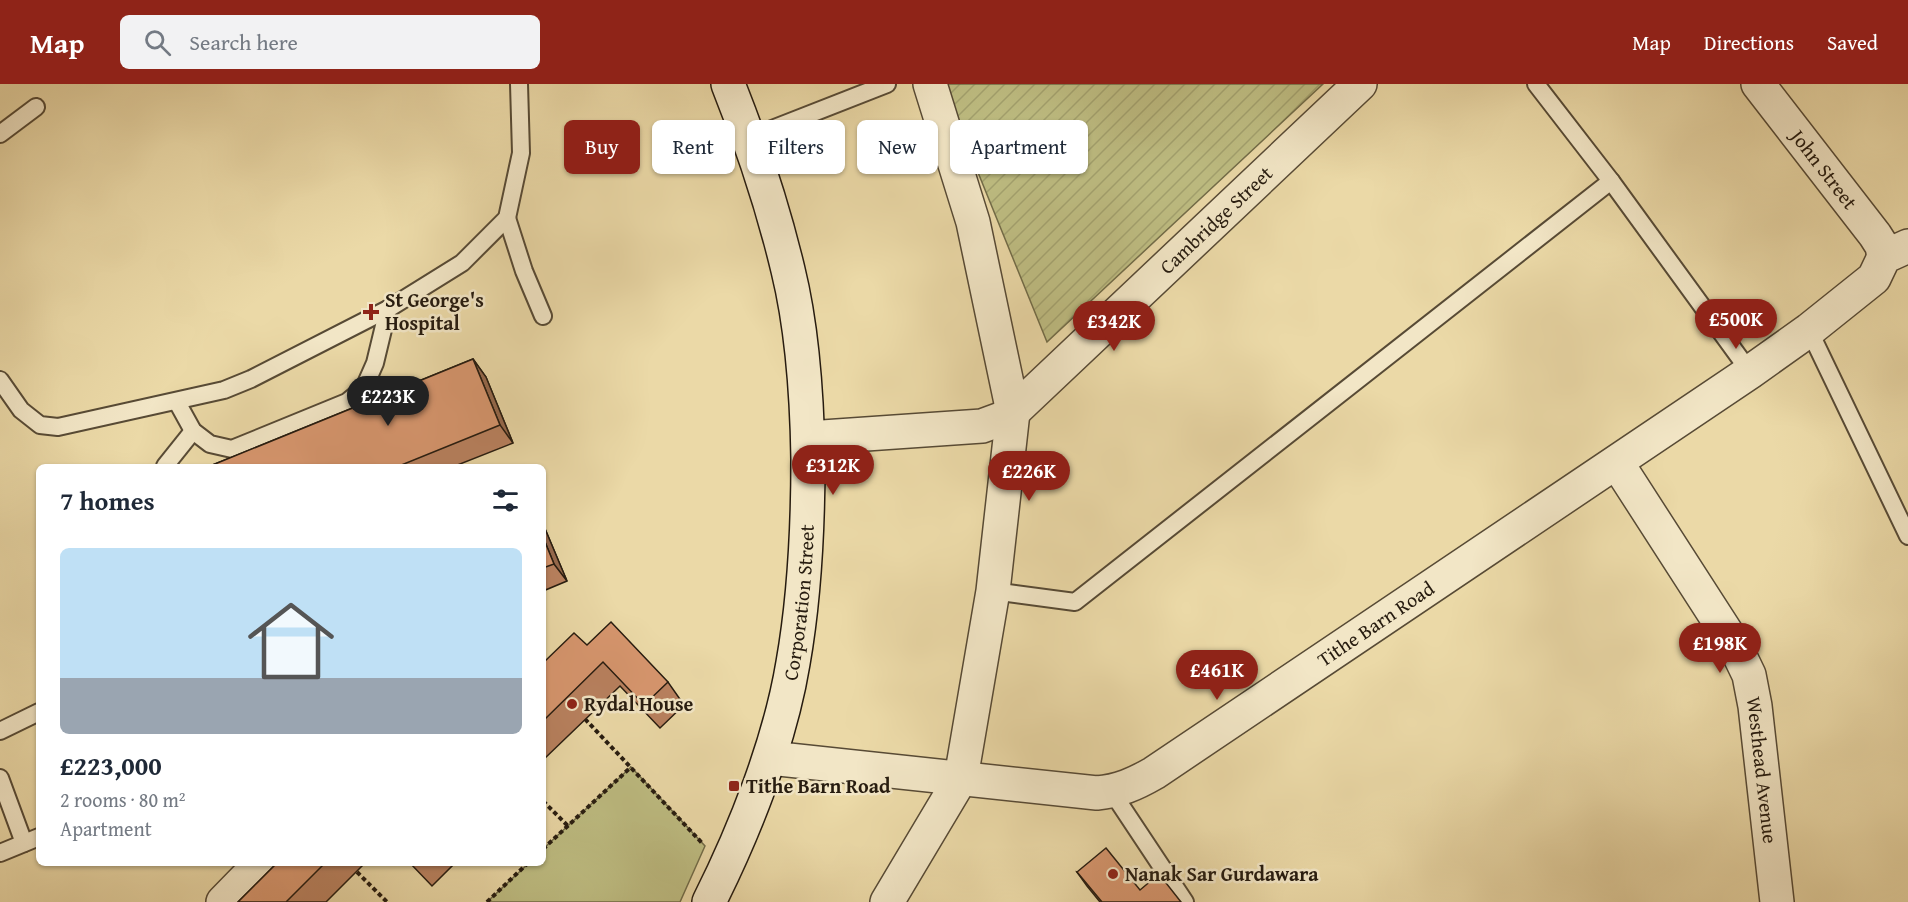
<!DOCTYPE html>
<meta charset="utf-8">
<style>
:root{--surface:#fff;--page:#f2f2f3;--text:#1f2937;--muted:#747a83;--line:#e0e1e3;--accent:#8f2418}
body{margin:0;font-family:"Gentium Book Plus",serif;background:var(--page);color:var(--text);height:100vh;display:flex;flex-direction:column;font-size:22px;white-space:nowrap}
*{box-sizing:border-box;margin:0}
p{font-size:20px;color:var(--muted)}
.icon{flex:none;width:33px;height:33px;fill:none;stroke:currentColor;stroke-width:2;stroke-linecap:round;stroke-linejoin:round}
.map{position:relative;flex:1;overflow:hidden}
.panel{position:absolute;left:36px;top:380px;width:510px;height:402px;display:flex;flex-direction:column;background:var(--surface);border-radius:9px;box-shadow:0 2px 4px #0004}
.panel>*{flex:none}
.hud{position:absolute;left:564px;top:36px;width:570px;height:54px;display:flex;gap:12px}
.price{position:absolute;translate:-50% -51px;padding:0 14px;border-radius:21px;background:var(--accent);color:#fff;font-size:20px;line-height:39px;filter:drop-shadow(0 2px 3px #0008)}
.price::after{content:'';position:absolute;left:50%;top:36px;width:18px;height:14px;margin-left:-9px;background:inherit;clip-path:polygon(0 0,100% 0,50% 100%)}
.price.selected{background:#222;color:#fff}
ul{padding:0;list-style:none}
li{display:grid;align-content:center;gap:12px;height:318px;padding:0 24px}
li+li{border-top:2px solid var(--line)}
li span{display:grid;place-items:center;height:186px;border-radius:9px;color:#555}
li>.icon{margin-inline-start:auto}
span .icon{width:108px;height:108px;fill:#fffc;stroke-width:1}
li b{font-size:26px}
h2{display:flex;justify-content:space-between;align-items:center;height:72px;padding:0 24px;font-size:26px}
.tag{padding:0 21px;border-radius:9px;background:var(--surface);box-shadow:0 2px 4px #0004;font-size:21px;line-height:54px}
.tag.selected{background:var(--accent);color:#fff}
header{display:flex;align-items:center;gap:36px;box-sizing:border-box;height:84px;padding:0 30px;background:var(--accent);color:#fff}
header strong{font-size:28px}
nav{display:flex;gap:33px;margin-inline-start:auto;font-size:21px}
.search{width:420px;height:54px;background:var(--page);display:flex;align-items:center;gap:15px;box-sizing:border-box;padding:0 21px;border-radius:9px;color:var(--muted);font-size:22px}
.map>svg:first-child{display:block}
.grass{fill:#bebd82;stroke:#726c48;stroke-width:1.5}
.garden{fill:url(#garden-furrows);stroke:#726c48;stroke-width:1.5}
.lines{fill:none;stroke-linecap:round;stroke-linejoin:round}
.lane-casing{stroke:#574a35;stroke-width:20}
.street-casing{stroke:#574a35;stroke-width:36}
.secondary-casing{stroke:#261b0f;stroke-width:36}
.path{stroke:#261b0f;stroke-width:4;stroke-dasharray:4.5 3;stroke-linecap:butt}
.lane{stroke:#f2e6c6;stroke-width:16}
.street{stroke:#f2e6c6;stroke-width:33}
.secondary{stroke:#f2e6c6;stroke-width:33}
.wall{fill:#b9815f;stroke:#261b0f;stroke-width:1.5}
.shaded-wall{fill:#96694d;stroke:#261b0f;stroke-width:1.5}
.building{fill:#d7966e;stroke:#261b0f;stroke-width:1.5}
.poi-dot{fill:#8f2418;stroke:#f2e6c6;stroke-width:2}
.labels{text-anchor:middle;stroke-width:5;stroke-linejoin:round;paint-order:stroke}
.street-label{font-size:20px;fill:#261b0f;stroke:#f2e6c6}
.poi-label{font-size:20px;font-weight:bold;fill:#261b0f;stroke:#f2e6c6;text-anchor:start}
</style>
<header>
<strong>Map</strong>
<div class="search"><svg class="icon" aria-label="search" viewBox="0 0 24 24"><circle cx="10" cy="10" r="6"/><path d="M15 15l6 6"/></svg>Search here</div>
<nav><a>Map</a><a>Directions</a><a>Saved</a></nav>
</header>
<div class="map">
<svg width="1908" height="818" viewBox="0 0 1908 818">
<defs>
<pattern id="garden-furrows" width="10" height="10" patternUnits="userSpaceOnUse" patternTransform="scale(1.5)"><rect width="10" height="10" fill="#bebd82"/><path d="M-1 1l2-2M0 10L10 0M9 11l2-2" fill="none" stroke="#a3a26f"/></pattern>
</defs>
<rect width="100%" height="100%" fill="#ebd9a7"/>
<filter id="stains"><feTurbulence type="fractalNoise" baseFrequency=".00333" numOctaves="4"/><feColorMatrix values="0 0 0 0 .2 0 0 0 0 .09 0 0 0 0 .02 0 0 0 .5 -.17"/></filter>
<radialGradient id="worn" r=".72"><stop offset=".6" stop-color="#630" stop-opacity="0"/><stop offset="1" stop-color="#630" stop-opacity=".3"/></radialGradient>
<path class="grass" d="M631 683 705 762 680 818H487L529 779 543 778V765Z"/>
<path class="garden" d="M942 0H1323L1047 258Z"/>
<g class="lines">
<g class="lane-casing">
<g id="lane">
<path d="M1536 0 1611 97 1750 288"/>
<path d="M0 50 36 23"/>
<path d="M749 54 887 0"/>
<path d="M507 134 524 187 543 232"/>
<path d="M1809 246 1908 452"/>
<path d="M0 296 21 326 40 341 58 343 224 306 251 295 388 225"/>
<path d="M177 318 193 347 210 360 232 365 347 318 364 304 375 279 388 225 462 179 507 134 521 69 519 0"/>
<path d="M165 382 193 347"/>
<path d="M993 507 1075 518 1611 97"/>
<path d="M0 647 39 628"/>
<path d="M0 694 24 759"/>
<path d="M1112 708 1185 818"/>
<path d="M0 769 39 753"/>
</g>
</g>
<g class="street-casing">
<g id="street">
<path id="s1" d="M1758 0 1875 151 1882 162 1884 173"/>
<path id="s2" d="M808 354 982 342 1001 335 1013 328 1360 0"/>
<path id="s3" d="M1617 379 1735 562 1749 591 1755 622 1777 818"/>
<path id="s4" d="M770 674 1097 709C1119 707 1135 700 1154 689L1750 288 1809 246 1874 194 1884 173 1908 162"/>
<path d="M223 818 262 778"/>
<path d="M887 818 961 694 993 507 1013 328 973 138 930 0"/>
</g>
</g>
<g class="secondary-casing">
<g id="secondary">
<path id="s5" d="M709 818C745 746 780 658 793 579 805 511 808 443 808 375 807 312 803 247 788 186 773 123 752 60 728 0"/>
</g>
</g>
<g class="path">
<path d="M585 635 703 760"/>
<path d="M543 717 568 742"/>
<path d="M543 765 631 683"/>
<path d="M357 788 387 818"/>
<path d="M487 818 529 778"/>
</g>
<use href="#lane" class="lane"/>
<use href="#street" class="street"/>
<use href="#secondary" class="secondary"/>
</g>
<g class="wall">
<path d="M473 275 486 293 513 359 455 382H210Z"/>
<path d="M543 440 567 497 543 507Z"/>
<path d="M587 561 668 598 684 621 660 644 620 602 543 676V579Z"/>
<path d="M278 778H366L326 818H238Z"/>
<path d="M409 778H453L454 780 432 802Z"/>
<path d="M1077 788 1140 806 1181 818H1100L1087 802Z"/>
</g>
<g class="shaded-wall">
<path d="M473 275 486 293 513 359 500 341Z"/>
<path d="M543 440 567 497 554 480 543 453Z"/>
</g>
<g class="building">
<path d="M473 275 500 341 399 382H210Z"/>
<path d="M543 453 554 480 543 484Z"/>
<path d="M611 538 668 598 644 621 603 578 543 637V579L574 549 587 561Z"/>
<path d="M1106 764 1140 806 1159 790 1181 818H1102L1077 788Z"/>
<path d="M278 778H326L286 818H238Z"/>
</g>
<g class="poi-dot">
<path d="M368 219h6v6h6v6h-6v6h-6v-6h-6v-6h6z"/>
<circle cx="572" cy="620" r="6"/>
<rect x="728" y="696" width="12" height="12" rx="3"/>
<circle cx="1113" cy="790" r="6"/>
</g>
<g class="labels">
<g class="street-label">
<text dy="7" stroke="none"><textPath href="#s1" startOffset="108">John Street</textPath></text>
<text dy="7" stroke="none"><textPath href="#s2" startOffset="488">Cambridge Street</textPath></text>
<text dy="7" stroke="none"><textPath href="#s5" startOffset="315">Corporation Street</textPath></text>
<text dy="7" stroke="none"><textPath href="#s4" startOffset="657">Tithe Barn Road</textPath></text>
<text dy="7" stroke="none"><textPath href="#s3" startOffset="346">Westhead Avenue</textPath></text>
</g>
<g class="poi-label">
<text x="385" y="223">St George's<tspan x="385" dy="23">Hospital</tspan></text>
<text x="584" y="627">Rydal House</text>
<text x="746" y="709">Tithe Barn Road</text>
<text x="1125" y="797">Nanak Sar Gurdawara</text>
</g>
</g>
<rect width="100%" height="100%" filter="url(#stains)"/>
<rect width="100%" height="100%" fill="url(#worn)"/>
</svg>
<b class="price" style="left:1736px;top:266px">£500K</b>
<b class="price" style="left:1114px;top:268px">£342K</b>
<b class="price selected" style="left:388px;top:343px">£223K</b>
<b class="price" style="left:833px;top:412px">£312K</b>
<b class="price" style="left:1029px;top:418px">£226K</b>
<b class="price" style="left:1720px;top:590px">£198K</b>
<b class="price" style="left:1217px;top:617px">£461K</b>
<div class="hud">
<a class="tag selected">Buy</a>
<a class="tag">Rent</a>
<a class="tag">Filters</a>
<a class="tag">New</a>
<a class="tag">Apartment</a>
</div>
<section class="panel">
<h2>7 homes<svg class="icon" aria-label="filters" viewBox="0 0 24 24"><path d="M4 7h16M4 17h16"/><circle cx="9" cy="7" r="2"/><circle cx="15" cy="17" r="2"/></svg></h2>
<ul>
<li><span style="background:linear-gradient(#bfe0f5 70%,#9aa5b1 0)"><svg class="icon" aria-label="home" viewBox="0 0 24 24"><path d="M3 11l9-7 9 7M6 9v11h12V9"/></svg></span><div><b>£223,000</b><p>2 rooms · 80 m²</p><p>Apartment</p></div></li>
</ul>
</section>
</div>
